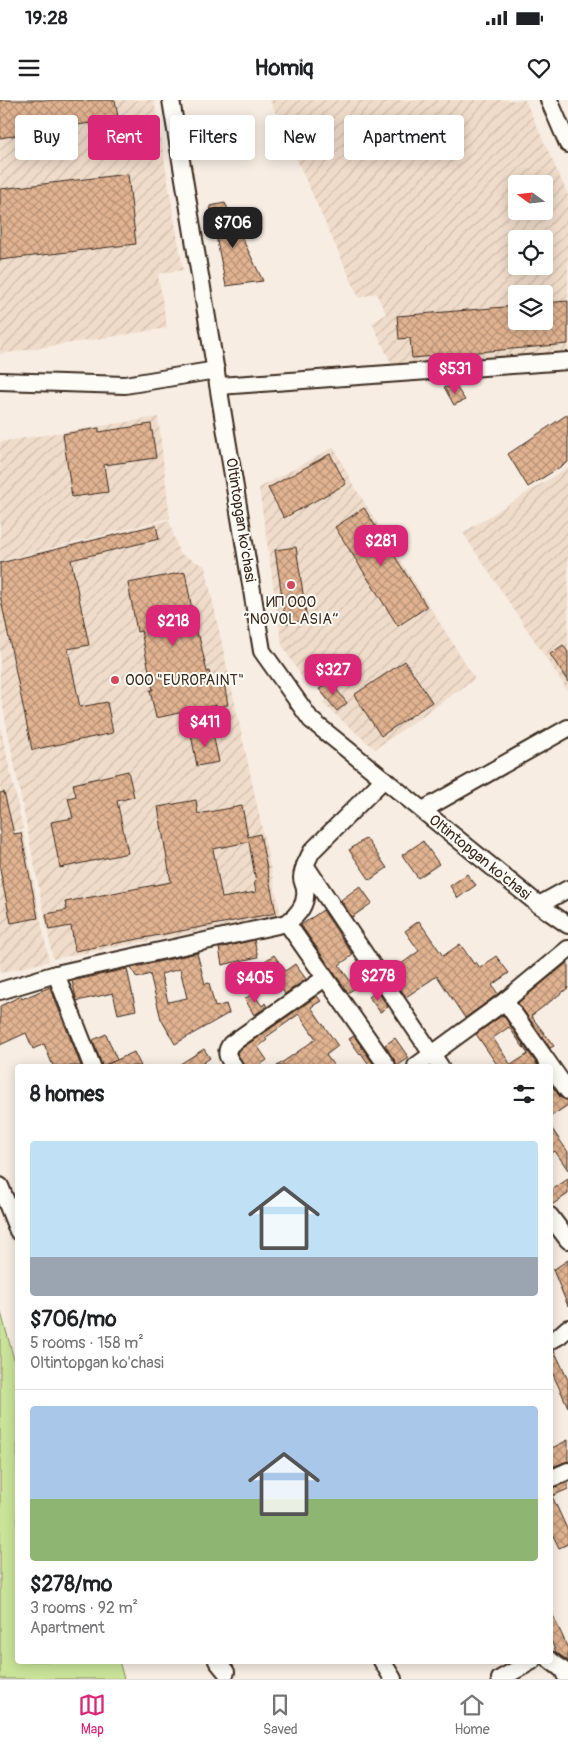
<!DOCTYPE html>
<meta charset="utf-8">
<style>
:root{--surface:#fff;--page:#f6f6f6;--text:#202124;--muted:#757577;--line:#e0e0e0;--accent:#db2777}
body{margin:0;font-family:Pangolin,sans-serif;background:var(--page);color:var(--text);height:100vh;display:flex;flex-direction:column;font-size:19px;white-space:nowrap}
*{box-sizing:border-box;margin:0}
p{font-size:16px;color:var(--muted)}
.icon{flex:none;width:28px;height:28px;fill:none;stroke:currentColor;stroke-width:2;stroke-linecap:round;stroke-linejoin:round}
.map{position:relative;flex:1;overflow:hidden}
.panel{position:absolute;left:15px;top:964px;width:538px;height:600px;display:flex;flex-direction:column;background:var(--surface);border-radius:5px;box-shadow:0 2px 12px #0003}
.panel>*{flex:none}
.hud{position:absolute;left:15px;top:15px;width:539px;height:45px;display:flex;gap:10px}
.needle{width:32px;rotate:285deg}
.tools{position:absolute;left:508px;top:75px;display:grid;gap:10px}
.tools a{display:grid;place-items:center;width:45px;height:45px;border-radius:5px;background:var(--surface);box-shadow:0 2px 12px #0003;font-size:25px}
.price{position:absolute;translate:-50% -42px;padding:0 11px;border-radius:10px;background:var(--accent);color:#fff;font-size:16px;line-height:32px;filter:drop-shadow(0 1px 2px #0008)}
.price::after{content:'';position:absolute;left:50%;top:30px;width:15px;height:11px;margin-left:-8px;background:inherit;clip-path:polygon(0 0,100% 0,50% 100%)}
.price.current{background:#222;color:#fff}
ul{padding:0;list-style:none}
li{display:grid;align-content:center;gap:10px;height:265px;padding:0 15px}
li+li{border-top:1px solid var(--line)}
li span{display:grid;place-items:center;height:155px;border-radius:5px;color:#555}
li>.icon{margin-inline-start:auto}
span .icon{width:90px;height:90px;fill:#fffc;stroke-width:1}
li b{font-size:21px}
h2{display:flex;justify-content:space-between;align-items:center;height:60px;padding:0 15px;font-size:21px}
.chip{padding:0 18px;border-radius:5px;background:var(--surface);box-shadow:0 2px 12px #0003;font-size:18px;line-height:45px}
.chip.current{background:var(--accent);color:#fff}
.status{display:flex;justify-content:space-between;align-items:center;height:35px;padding:0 25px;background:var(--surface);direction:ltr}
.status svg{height:14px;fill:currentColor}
header{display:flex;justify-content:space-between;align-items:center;height:65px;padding:0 15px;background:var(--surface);font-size:22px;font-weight:800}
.dock{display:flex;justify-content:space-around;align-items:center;height:70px;border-top:1px solid var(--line);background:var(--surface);font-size:14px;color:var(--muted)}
.dock a{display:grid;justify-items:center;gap:2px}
.dock .current{color:var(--accent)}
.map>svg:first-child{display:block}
.industrial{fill:url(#industrial-furrows);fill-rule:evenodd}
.green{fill:#c9e399;stroke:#82865c}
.building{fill:url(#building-cross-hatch);stroke:#3b2a1e;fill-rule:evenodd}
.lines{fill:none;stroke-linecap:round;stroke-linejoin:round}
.minor-casing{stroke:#3b2a1e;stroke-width:20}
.minor{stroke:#fdfcf7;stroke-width:16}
.poi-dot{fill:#d1495b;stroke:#fdfcf7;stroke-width:2}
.labels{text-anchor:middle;stroke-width:4;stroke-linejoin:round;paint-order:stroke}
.street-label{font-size:15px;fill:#3b2a1e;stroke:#fdfcf7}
.poi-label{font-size:15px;fill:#3b2a1e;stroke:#fdfcf7}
</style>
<div class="status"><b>19:28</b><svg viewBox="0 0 49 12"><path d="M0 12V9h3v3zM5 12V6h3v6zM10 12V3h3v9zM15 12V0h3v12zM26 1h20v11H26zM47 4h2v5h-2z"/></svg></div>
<header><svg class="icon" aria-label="menu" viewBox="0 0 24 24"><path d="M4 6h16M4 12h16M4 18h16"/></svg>Homiq<svg class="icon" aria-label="heart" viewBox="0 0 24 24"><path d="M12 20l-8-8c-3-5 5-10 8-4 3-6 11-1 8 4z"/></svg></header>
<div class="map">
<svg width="568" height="1579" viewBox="0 0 568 1579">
<defs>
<pattern id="industrial-furrows" width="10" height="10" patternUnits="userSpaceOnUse" patternTransform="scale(1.25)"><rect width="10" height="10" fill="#f0dcca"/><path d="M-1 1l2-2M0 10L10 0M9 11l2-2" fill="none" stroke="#cfbdad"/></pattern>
<pattern id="building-cross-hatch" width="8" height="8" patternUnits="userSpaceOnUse" patternTransform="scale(1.25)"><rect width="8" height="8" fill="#e1b391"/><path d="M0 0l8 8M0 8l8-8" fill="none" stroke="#b89276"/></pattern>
</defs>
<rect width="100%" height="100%" fill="#f7ede3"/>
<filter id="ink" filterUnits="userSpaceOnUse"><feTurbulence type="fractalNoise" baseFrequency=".02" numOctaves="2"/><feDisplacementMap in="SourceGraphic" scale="10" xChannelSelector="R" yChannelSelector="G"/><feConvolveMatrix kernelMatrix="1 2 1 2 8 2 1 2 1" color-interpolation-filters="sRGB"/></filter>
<g filter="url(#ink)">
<g class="industrial">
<path d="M0 0H154L183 170 158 174 167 228 0 254Z"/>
<path d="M270 0H525L568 95V252L393 267 372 223 386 214 376 193 359 198ZM516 84H544V111H516ZM516 139H544V166H516ZM516 194H544V221H516Z"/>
<path d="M158 317 170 418 0 461V342Z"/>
<path d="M334 347 352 383 475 579 375 649 322 603 327 600 310 577 304 581 282 545 259 388Z"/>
<path d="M568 367V591L463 433Z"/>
<path d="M169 420 179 453 205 466 281 816 53 859 0 592V462Z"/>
<path d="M0 625 23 729 0 735Z"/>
<path d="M23 731 49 861 0 873V736Z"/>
</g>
<path class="green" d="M0 1209 17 1270 18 1561H119L124 1579H0Z"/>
<g class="building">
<path d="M0 0H115L120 28 92 32 90 23 0 38Z"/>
<path d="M128 74 136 144 0 160V89Z"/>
<path d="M225 103 263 181 226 186 210 106Z"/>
<path d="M568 201V244L412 258 410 238 399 239 397 216 516 206V221H544V203Z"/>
<path d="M444 287 457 288 465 300 454 305Z"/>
<path d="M568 314V362L528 387 508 354Z"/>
<path d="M151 324 156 358 104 365 108 392 72 397 63 334 99 328V332Z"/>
<path d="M330 354 346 384 284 418 268 388Z"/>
<path d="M364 408 427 507 398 526 335 427Z"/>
<path d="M156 425 159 439 71 460 89 545 68 549 80 607 107 602 113 633 32 650 0 495V463Z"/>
<path d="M296 447 307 520 286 523 275 450Z"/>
<path d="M185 472 197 536H199L207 572 209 571 212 586 224 583 228 605 217 607 216 605 156 618 150 590H153L141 531 137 532 128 483Z"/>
<path d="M563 545 568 552V582L550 554Z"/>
<path d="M405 561 432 602 381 636 354 595Z"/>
<path d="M330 581 347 603 337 611 319 589Z"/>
<path d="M212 629 219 662 197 666 191 634Z"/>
<path d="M128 671 134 697 117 701 128 753 60 768 51 722 73 718 68 698 76 696 73 684Z"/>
<path d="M4 692 14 734 21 733 38 818 11 823 0 770V693Z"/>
<path d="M196 700 198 714 242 706 248 737 260 734 276 813 75 851 71 826 49 830 46 814 67 810 65 802 171 782 158 707ZM249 742 256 782H254L256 792 222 798 213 749Z"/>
<path d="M366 738 387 768 370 780 349 750Z"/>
<path d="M423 741 439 764 418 778 402 755Z"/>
<path d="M467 774 476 785 458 798 450 786Z"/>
<path d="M360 786 372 803 352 817 341 800Z"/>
<path d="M323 810 353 855 339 865 355 888 348 893 301 825Z"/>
<path d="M419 821 443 856 460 844 474 864 476 862 480 868 496 856 509 873 492 885 498 894 465 918 437 876 406 897 390 872 419 851 405 831Z"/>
<path d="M254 840 258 857 222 865 219 848Z"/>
<path d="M197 853 205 884 209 883 215 907 226 904 229 913 175 944 161 919 150 874 137 878 131 868ZM180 869 187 898 168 902 161 874Z"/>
<path d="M274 855 285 871 295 864 306 879 285 894 265 861Z"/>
<path d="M568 862V888L531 916 554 946 550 948 518 903Z"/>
<path d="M127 869 136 910 118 914 113 893 77 901 72 881Z"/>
<path d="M50 887 81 966H53L44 944 33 949 26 933 0 945V906L21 896 22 899Z"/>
<path d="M377 891 388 907 380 912 369 897Z"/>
<path d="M253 893 262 906 265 903 267 907 254 915 245 899Z"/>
<path d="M317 896 321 901 311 907 338 946 326 955 334 966H277L316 939 299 914 265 938 267 940 258 947 267 960 258 966H244L237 953 238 951Z"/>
<path d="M503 915 538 966H498L476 934ZM509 927 528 954 511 965 493 938Z"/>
<path d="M106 934 117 960 102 966 93 940Z"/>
<path d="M354 936 375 966H370L361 953 360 954 349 939Z"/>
<path d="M395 938 409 958 397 966 385 945Z"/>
<path d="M204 949 210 958 203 963 205 966H177Z"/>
<path d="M134 952 141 966H104Z"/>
<path d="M550 983 560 997 568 1001V1005L550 1017Z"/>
<path d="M550 1026 568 1052V1070L555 1051 550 1054Z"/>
<path d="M568 1079V1094L550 1106V1091Z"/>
<path d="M568 1160V1206L553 1170Z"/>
<path d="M554 1250 568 1280V1307L550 1268V1251Z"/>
<path d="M568 1340V1361L550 1368V1349Z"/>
<path d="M568 1382V1389L552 1396 568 1431V1444L559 1448 550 1429V1389Z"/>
<path d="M550 1509 568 1548V1561L556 1552 550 1538Z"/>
</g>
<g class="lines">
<g class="minor-casing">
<g id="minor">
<path d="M171 0 262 551 311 620 539 805 568 825"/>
<path d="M549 0 568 44"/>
<path d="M0 281 125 285 216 270"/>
<path d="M219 286 568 261"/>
<path d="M423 710 568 628"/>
<path d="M305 765 440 966"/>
<path d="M539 805 568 789"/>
<path d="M287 823 387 966"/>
<path d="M56 874 92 966"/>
<path d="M0 891 56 874 287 823C298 815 307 804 305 790 305 786 302 782 302 778 302 769 308 759 312 751L384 679"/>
<path d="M505 901 568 991"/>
<path d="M234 966C228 958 224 953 231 944L325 878"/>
<path d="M416 966 505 901 568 849"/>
<path d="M0 1086 18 1131"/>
<path d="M550 1116 568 1140"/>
<path d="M550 1241 559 1236 568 1228"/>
<path d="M550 1379 568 1371"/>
<path d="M550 1560 563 1570 567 1579"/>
<path d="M217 1561 226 1572"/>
<path d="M382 1561 393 1579"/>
<path d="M500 1579 532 1561"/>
</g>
</g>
<use href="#minor" class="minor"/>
</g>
</g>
<g class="poi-dot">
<circle cx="291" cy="485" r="5"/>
<circle cx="115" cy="580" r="5"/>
</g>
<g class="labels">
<g class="street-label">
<text transform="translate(241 420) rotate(81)" y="5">Oltintopgan ko'chasi</text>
<text transform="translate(480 757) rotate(39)" y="5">Oltintopgan ko'chasi</text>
</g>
<g class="poi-label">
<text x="291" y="507">ИП ООО<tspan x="291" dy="17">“NOVOL ASIA”</tspan></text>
<text x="125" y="585" text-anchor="start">OOO "EUROPAINT"</text>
</g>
</g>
</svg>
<div class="tools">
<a><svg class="needle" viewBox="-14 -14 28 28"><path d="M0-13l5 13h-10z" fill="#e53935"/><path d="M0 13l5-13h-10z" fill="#757577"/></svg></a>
<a><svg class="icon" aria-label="locate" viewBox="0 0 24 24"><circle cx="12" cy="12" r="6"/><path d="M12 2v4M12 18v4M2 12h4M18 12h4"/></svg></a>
<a><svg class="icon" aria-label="layers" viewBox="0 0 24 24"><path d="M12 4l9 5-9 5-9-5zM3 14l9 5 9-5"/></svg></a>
</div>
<b class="price current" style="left:233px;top:149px">$706</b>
<b class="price" style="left:455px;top:295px">$531</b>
<b class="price" style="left:381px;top:467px">$281</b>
<b class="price" style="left:173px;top:547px">$218</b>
<b class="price" style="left:333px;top:596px">$327</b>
<b class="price" style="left:205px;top:648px">$411</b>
<b class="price" style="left:378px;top:902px">$278</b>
<b class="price" style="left:255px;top:904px">$405</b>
<div class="hud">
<a class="chip">Buy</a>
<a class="chip current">Rent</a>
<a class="chip">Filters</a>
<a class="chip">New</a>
<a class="chip">Apartment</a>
</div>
<section class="panel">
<h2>8 homes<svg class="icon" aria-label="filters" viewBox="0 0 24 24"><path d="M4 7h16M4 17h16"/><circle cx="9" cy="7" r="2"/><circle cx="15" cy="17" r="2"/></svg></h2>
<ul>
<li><span style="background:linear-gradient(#bfe0f5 75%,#9aa5b1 0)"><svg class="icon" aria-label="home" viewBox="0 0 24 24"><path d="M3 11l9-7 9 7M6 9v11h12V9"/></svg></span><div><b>$706/mo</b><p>5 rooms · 158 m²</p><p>Oltintopgan ko'chasi</p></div></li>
<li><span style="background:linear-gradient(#a9c7e8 60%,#8fb573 0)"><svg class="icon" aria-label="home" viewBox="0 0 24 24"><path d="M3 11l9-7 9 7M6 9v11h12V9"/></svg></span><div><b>$278/mo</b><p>3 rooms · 92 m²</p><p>Apartment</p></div></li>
</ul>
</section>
</div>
<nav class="dock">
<a class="current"><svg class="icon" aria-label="map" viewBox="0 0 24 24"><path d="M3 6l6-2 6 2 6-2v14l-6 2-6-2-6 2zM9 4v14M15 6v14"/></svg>Map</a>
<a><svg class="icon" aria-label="saved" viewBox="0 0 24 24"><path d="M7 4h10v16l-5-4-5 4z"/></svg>Saved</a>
<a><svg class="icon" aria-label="home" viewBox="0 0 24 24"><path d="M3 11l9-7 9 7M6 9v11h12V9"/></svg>Home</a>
</nav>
